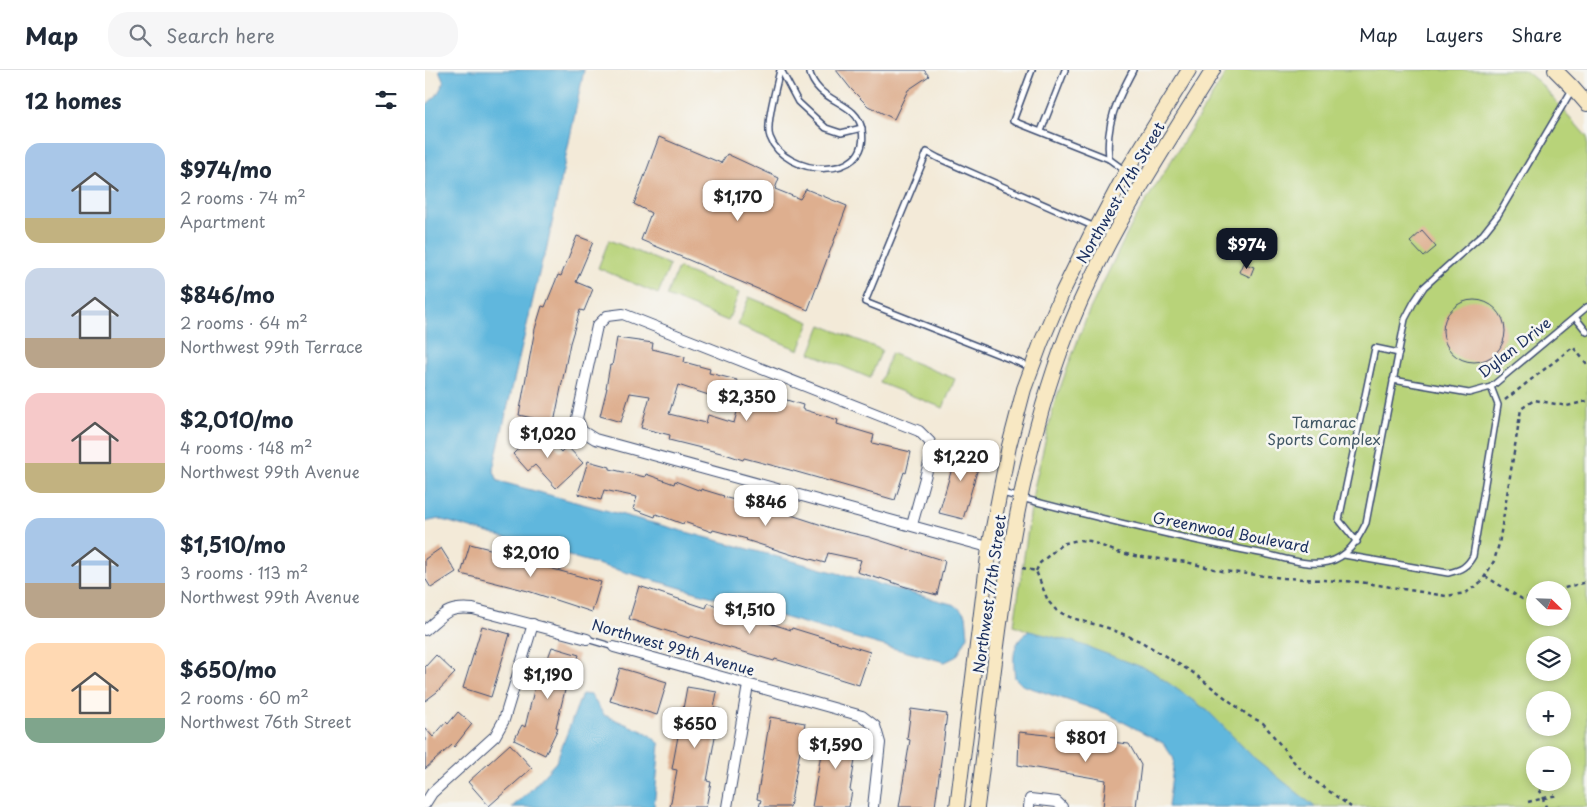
<!DOCTYPE html>
<meta charset="utf-8">
<style>
:root{--surface:#fff;--page:#f6f6f7;--text:#1f2937;--muted:#747a83;--line:#e0e1e3;--accent:#111827}
body{margin:0;font-family:"Playpen Sans",sans-serif;background:var(--page);color:var(--text);height:100vh;display:flex;flex-direction:column;font-size:19px;white-space:nowrap}
*{box-sizing:border-box;margin:0}
p{font-size:16px;color:var(--muted)}
.icon{flex:none;width:28px;height:28px;fill:none;stroke:currentColor;stroke-width:2;stroke-linecap:round;stroke-linejoin:round}
.map{position:relative;flex:1;overflow:hidden}
.drawer{display:flex;flex-direction:column;background:var(--surface);width:425px}
.drawer>*{flex:none}
.needle{width:32px;rotate:113deg}
.tools{position:absolute;left:1101px;top:511px;display:grid;gap:10px}
.tools a{display:grid;place-items:center;width:45px;height:45px;border-radius:50%;background:var(--surface);box-shadow:0 2px 8px #0003;font-size:25px}
.price{position:absolute;translate:-50% -42px;padding:0 11px;border-radius:10px;background:#fff;color:#222;font-size:16px;line-height:32px;filter:drop-shadow(0 1px 2px #0008)}
.price::after{content:'';position:absolute;left:50%;top:30px;width:15px;height:11px;margin-left:-8px;background:inherit;clip-path:polygon(0 0,100% 0,50% 100%)}
.price.active{background:var(--accent);color:#fff}
ul{padding:0;list-style:none}
li{display:flex;align-items:center;gap:15px;height:125px;padding:0 25px}
li span{display:grid;place-items:center;flex:none;width:140px;height:100px;border-radius:15px;color:#555}
li>.icon{margin-inline-start:auto}
span .icon{width:60px;height:60px;fill:#fffc;stroke-width:1}
li b{font-size:21px}
h2{display:flex;justify-content:space-between;align-items:center;height:60px;padding:0 25px;font-size:21px}
header{display:flex;align-items:center;gap:30px;box-sizing:border-box;height:70px;padding:0 25px;background:var(--surface);border-bottom:1px solid var(--line)}
header strong{font-size:24px}
nav{display:flex;gap:28px;margin-inline-start:auto;font-size:18px}
.search{width:350px;height:45px;background:var(--page);display:flex;align-items:center;gap:12px;box-sizing:border-box;padding:0 18px;border-radius:20px;color:var(--muted);font-size:19px}
main{display:flex;flex:1;min-height:0}
.map>svg:first-child{display:block}
.green{fill:#b8d379;stroke:#6a816c;fill-rule:evenodd}
.water{fill:#60b7dd;stroke:#3e739e}
.building{fill:#deaf8f;fill-rule:evenodd}
.lines{fill:none;stroke-linecap:round;stroke-linejoin:round}
.lane-casing{stroke:#3b4b70;stroke-width:8}
.street-casing{stroke:#3b4b70;stroke-width:12}
.secondary-casing{stroke:#3b4b70;stroke-width:16}
.path{stroke:#3b4b70;stroke-width:2.5;stroke-dasharray:4 4;stroke-linecap:butt}
.lane{stroke:#fff;stroke-width:5}
.street{stroke:#fff;stroke-width:10}
.secondary{stroke:#f8e8c3;stroke-width:14}
.labels{text-anchor:middle;stroke-width:5;stroke-linejoin:round;paint-order:stroke}
.street-label{font-size:15px;fill:#1b2f5e;stroke:#f6f6f2}
.park-label{font-size:15px;fill:#425865;stroke:#f6f6f2}
</style>
<header>
<strong>Map</strong>
<div class="search"><svg class="icon" aria-label="search" viewBox="0 0 24 24"><circle cx="10" cy="10" r="6"/><path d="M15 15l6 6"/></svg>Search here</div>
<nav><a>Map</a><a>Layers</a><a>Share</a></nav>
</header>
<main>
<section class="drawer">
<h2>12 homes<svg class="icon" aria-label="filters" viewBox="0 0 24 24"><path d="M4 7h16M4 17h16"/><circle cx="9" cy="7" r="2"/><circle cx="15" cy="17" r="2"/></svg></h2>
<ul>
<li><span style="background:linear-gradient(#a9c7e8 75%,#c2b280 0)"><svg class="icon" aria-label="home" viewBox="0 0 24 24"><path d="M3 11l9-7 9 7M6 9v11h12V9"/></svg></span><div><b>$974/mo</b><p>2 rooms · 74 m²</p><p>Apartment</p></div></li>
<li><span style="background:linear-gradient(#c9d6e8 70%,#b9a48a 0)"><svg class="icon" aria-label="home" viewBox="0 0 24 24"><path d="M3 11l9-7 9 7M6 9v11h12V9"/></svg></span><div><b>$846/mo</b><p>2 rooms · 64 m²</p><p>Northwest 99th Terrace</p></div></li>
<li><span style="background:linear-gradient(#f6c9c9 70%,#c2b280 0)"><svg class="icon" aria-label="home" viewBox="0 0 24 24"><path d="M3 11l9-7 9 7M6 9v11h12V9"/></svg></span><div><b>$2,010/mo</b><p>4 rooms · 148 m²</p><p>Northwest 99th Avenue</p></div></li>
<li><span style="background:linear-gradient(#a9c7e8 65%,#b9a48a 0)"><svg class="icon" aria-label="home" viewBox="0 0 24 24"><path d="M3 11l9-7 9 7M6 9v11h12V9"/></svg></span><div><b>$1,510/mo</b><p>3 rooms · 113 m²</p><p>Northwest 99th Avenue</p></div></li>
<li><span style="background:linear-gradient(#ffd9b3 75%,#7fa58c 0)"><svg class="icon" aria-label="home" viewBox="0 0 24 24"><path d="M3 11l9-7 9 7M6 9v11h12V9"/></svg></span><div><b>$650/mo</b><p>2 rooms · 60 m²</p><p>Northwest 76th Street</p></div></li>
</ul>
</section>
<div class="map">
<svg width="1162" height="737" viewBox="0 0 1162 737">
<rect width="100%" height="100%" fill="#f6f6f2"/>
<filter id="ink" filterUnits="userSpaceOnUse"><feTurbulence type="fractalNoise" baseFrequency=".02" numOctaves="2"/><feDisplacementMap in="SourceGraphic" scale="10" xChannelSelector="R" yChannelSelector="G"/><feConvolveMatrix kernelMatrix="1 2 1 2 8 2 1 2 1" color-interpolation-filters="sRGB"/></filter>
<filter id="wash" filterUnits="userSpaceOnUse"><feTurbulence type="fractalNoise" baseFrequency=".0096" numOctaves="4" result="noise"/><feDisplacementMap in="SourceGraphic" scale="20" xChannelSelector="R" yChannelSelector="G"/><feGaussianBlur stdDeviation="1.12" result="paint"/><feColorMatrix in="noise" values="0 0 0 0 0 0 0 0 0 0 0 0 0 0 0 0 0 1.4 0 .05"/><feComposite in="paint" operator="in"/></filter>
<g filter="url(#wash)">
<rect width="100%" height="100%" fill="#f3ead8"/>
<g class="green">
<path d="M803 0H1099L1115 13 1162 67V737H875L604 561 589 555 609 418 629 334 663 243 708 152ZM1110 520H1138V548H1110ZM1110 575H1138V602H1110ZM1110 630H1138V658H1110ZM1110 685H1138V712H1110Z"/>
<path d="M184 170 245 195 233 224 173 198Z"/>
<path d="M253 198 314 223 303 251 242 226Z"/>
<path d="M324 227 385 252 374 280 313 255Z"/>
<path d="M396 255 457 280 445 308 385 283Z"/>
<path d="M466 283 530 309 518 338 455 313Z"/>
</g>
<g class="water">
<path d="M14 0H159L121 182 117 191 68 399 73 411 530 535 541 545 543 566 532 586 520 592 456 575 14 449 0 452V36L12 25 19 12Z"/>
<path d="M604 561 649 572 725 600 783 641 827 686 890 737H743L749 689 738 673 681 643 597 615 590 608C588 589 586 573 604 561Z"/>
<path d="M157 624 166 625 179 645 222 663 235 674 229 737H87L102 724 131 692Z"/>
</g>
<g id="blocks">
<g class="building">
<path d="M411 0H499L504 6 483 20 469 49 443 36 426 19Z"/>
<path d="M234 67 296 93 302 84 354 108 350 119 375 129 381 119 422 136 383 240 216 170 226 143 209 134Z"/>
<path d="M997 161 1011 177 999 187 985 172Z"/>
<path d="M152 166 168 172 151 212 168 219 159 241 155 240 145 273 129 353 94 345 110 259 117 236 120 237 133 205 136 206Z"/>
<path d="M818 193 829 197 825 207 814 202Z"/>
<circle cx="1049" cy="261" r="31"/>
<path d="M192 268 228 273 227 279 260 287 259 292 285 299 284 303 312 310 311 313 339 321V323L378 335 377 339 413 350 412 354 449 365 447 373 486 382 481 403 479 402 470 430 365 400 319 388 318 390 300 384 244 370 245 365 216 358 225 326 205 323 196 352 175 346 182 318H181L185 295 187 296ZM253 315 314 335 309 353 283 345 281 353 244 344Z"/>
<path d="M114 359 136 382 142 376 158 393 131 418 110 395 103 401 88 384Z"/>
<path d="M534 374 558 381 538 449 514 443Z"/>
<path d="M163 391 185 397V399L220 407 221 404 249 414 250 411 276 421V419L299 426 298 427 360 443 409 459 444 467 520 491 512 525 481 517 455 508V509L432 502 436 490 403 483 400 493 371 485V486L321 470 322 469 288 460 287 462 259 452 258 454 231 444 230 447 208 439 212 427 179 420 176 430 153 424Z"/>
<path d="M45 474 73 481 72 484 176 512 167 542 103 521 36 504Z"/>
<path d="M16 478 31 502 6 518 0 508V489Z"/>
<path d="M214 516 281 538 283 533 366 560 367 558 445 582 434 615 350 589 349 591 265 566 264 568 204 549Z"/>
<path d="M57 556 85 564 66 627 38 618Z"/>
<path d="M127 577 154 585 145 613 142 612 131 657 133 658 120 685 89 670 97 655 100 657 114 600 119 587 123 588Z"/>
<path d="M11 585 30 603 12 622 0 631V597Z"/>
<path d="M195 598 242 612 232 645 185 631Z"/>
<path d="M262 617 292 622 289 638 295 639 282 711 286 712 281 737H245L252 700 247 699Z"/>
<path d="M486 639 522 644 510 737H474L485 670 482 669Z"/>
<path d="M33 642 47 654 29 677 27 675 0 699V658L8 667 21 652 23 654Z"/>
<path d="M345 647 380 653 365 737H334L336 730 332 729Z"/>
<path d="M400 660 434 666 425 720 427 721 424 737H387Z"/>
<path d="M594 662 704 674 716 695 711 737H678L681 710 593 695Z"/>
<path d="M85 674 107 698 64 736 43 712Z"/>
</g>
</g>
</g>
<g filter="url(#ink)">
<use href="#blocks" fill-opacity="0" stroke="#3b4b70" stroke-width="1"/>
<g class="lines">
<g class="lane-casing">
<g id="lane">
<path d="M355 0C352 14 340 55 345 67 359 107 446 113 437 60 432 29 392 35 384 0"/>
<path d="M356 0 373 32 401 58 416 63 437 58"/>
<path d="M607 0 588 51 684 89 699 100"/>
<path d="M616 61 640 0"/>
<path d="M684 89C680 54 692 30 708 0"/>
<path d="M1150 247 1162 262"/>
<path d="M605 297 440 232 502 82 513 88 688 165"/>
<path d="M968 310 1044 323 1066 317 1162 237"/>
<path d="M577 423C662 445 748 467 835 483 856 487 882 497 903 492 923 487 932 471 941 453L980 249 989 232 999 217 1058 164 1073 145 1148 18"/>
<path d="M932 472 914 450 950 278 974 283"/>
<path d="M919 485 1023 503C1036 500 1042 497 1048 486L1073 335 1066 317"/>
<path d="M162 569 189 577"/>
</g>
</g>
<g class="street-casing">
<g id="street">
<path d="M487 455 506 386 505 372 494 361 198 244 182 246 172 256 152 348 157 361 170 369 585 483"/>
<path d="M0 560C18 545 22 536 48 539L162 569"/>
<path d="M189 577 437 646 450 656 455 673 448 737"/>
<path d="M0 734 7 723 70 666 79 650 108 554"/>
<path d="M302 737 323 615"/>
<path d="M604 737 605 729 632 732 637 737"/>
</g>
</g>
<g class="secondary-casing">
<g id="secondary">
<path d="M1130 0 1148 18 1162 34"/>
<path d="M532 737 564 478 584 376 599 319 616 273 638 221 667 162 672 157 701 102 764 0"/>
<path d="M552 737C572 584 583 426 636 280 672 179 732 90 788 0"/>
</g>
</g>
<g class="path">
<path d="M1080 330 1148 277 1162 294"/>
<path d="M597 498 611 501 623 531 632 541 647 548 683 558 715 571 767 602 824 646 838 653 870 693 883 706 926 737"/>
<path d="M611 501 615 493 637 474 653 470 665 471 692 482 710 486 761 492 797 501 859 508 935 512 1021 526 1041 523 1057 511 1069 491 1074 474 1096 339 1109 330 1142 336 1162 331"/>
<path d="M1060 506 1097 529 1110 526"/>
<path d="M1132 520 1162 512"/>
<path d="M1110 705V706"/>
<path d="M1112 712 1121 737"/>
<path d="M1103 732 1132 725"/>
</g>
<use href="#lane" class="lane"/>
<use href="#street" class="street"/>
<use href="#secondary" class="secondary"/>
</g>
</g>
<g class="labels">
<g class="street-label">
<text transform="translate(696 123) rotate(-60)" y="5">Northwest 77th Street</text>
<text transform="translate(1090 278) rotate(-38)" y="5">Dylan Drive</text>
<text transform="translate(806 463) rotate(11)" y="5">Greenwood Boulevard</text>
<text transform="translate(565 524) rotate(-82)" y="5">Northwest 77th Street</text>
<text transform="translate(248 578) rotate(16)" y="5">Northwest 99th Avenue</text>
</g>
<g class="park-label">
<text x="899" y="358">Tamarac<tspan x="899" dy="17">Sports Complex</tspan></text>
</g>
</g>
</svg>
<div class="tools">
<a><svg class="needle" viewBox="-14 -14 28 28"><path d="M0-13l5 13h-10z" fill="#e53935"/><path d="M0 13l5-13h-10z" fill="#747a83"/></svg></a>
<a><svg class="icon" aria-label="layers" viewBox="0 0 24 24"><path d="M12 4l9 5-9 5-9-5zM3 14l9 5 9-5"/></svg></a>
<a>+</a>
<a>−</a>
</div>
<b class="price" style="left:313px;top:152px">$1,170</b>
<b class="price active" style="left:822px;top:200px">$974</b>
<b class="price" style="left:322px;top:352px">$2,350</b>
<b class="price" style="left:123px;top:389px">$1,020</b>
<b class="price" style="left:536px;top:412px">$1,220</b>
<b class="price" style="left:341px;top:457px">$846</b>
<b class="price" style="left:106px;top:508px">$2,010</b>
<b class="price" style="left:325px;top:565px">$1,510</b>
<b class="price" style="left:123px;top:630px">$1,190</b>
<b class="price" style="left:270px;top:679px">$650</b>
<b class="price" style="left:661px;top:693px">$801</b>
<b class="price" style="left:411px;top:700px">$1,590</b>
</div>
</main>
